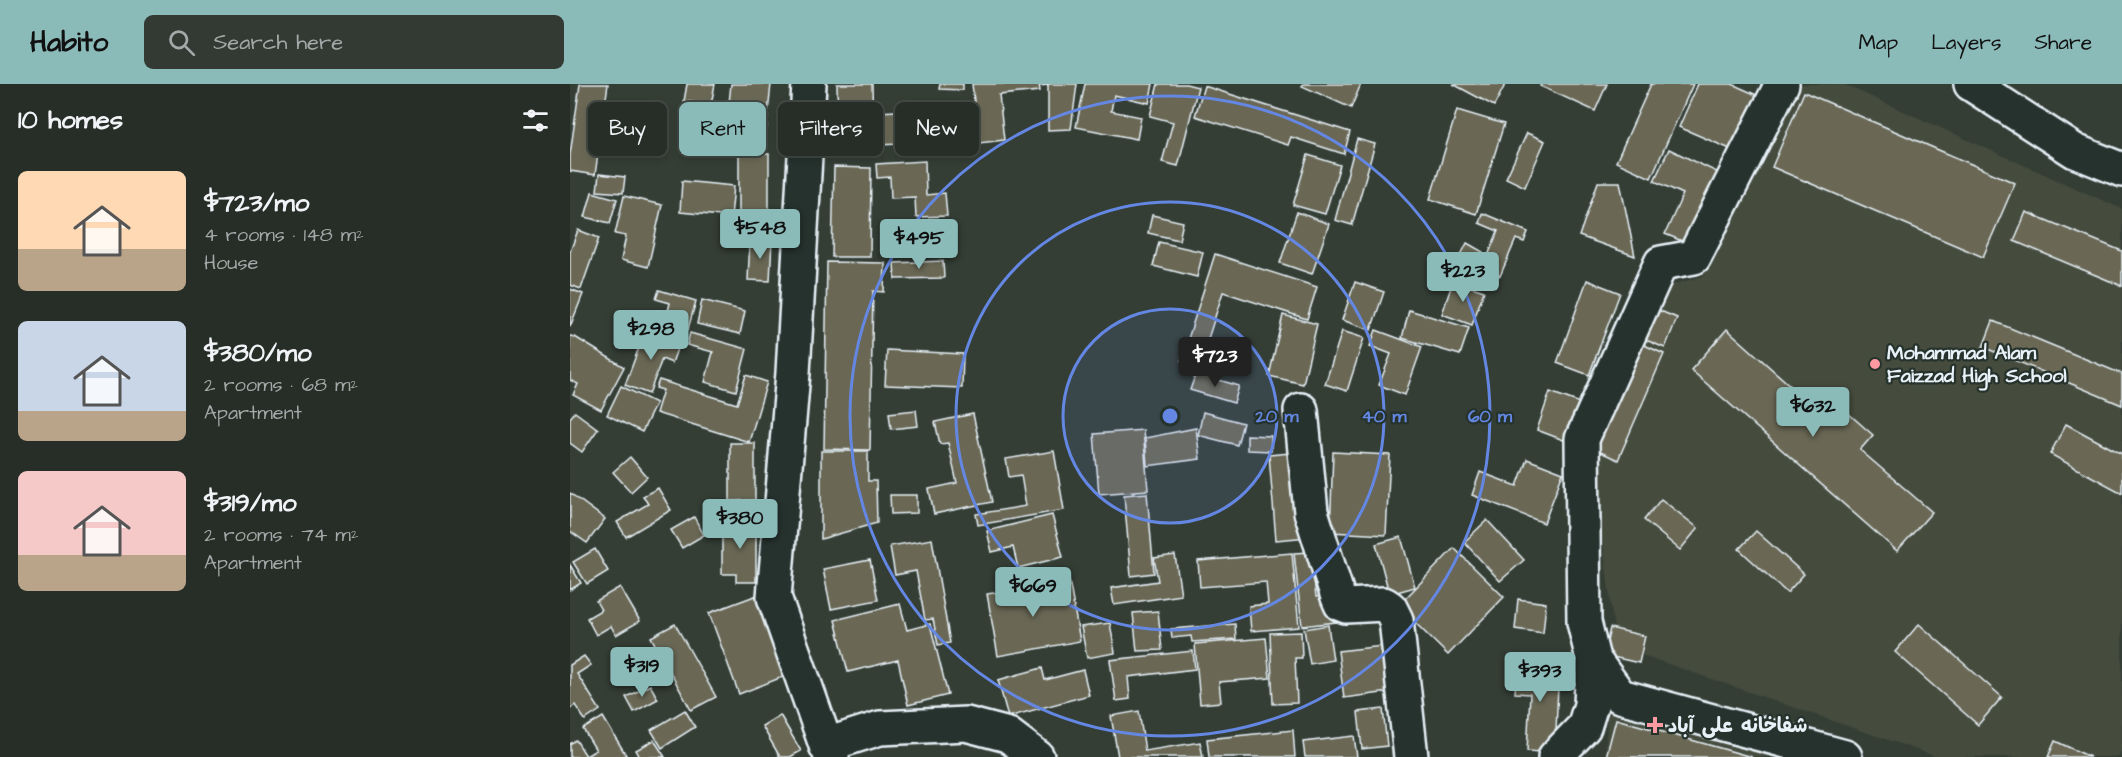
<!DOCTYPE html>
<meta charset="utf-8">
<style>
:root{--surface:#272e28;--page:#333a34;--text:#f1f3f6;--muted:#a4a8a8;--line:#434a45;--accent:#8bbbb9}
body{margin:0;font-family:"Architects Daughter","Playpen Sans Arabic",sans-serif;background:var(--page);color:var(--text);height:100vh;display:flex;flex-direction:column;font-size:22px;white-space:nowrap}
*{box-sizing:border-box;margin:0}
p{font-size:20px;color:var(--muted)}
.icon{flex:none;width:33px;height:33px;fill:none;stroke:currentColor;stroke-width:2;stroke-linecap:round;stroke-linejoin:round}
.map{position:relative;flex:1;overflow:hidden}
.sheet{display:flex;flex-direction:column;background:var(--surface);width:570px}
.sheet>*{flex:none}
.top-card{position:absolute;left:18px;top:18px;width:570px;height:54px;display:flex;gap:12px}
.price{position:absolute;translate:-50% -51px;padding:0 14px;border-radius:6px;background:var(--accent);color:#111;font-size:20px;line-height:39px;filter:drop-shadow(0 2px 3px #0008)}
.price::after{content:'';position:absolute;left:50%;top:36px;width:18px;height:14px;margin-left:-9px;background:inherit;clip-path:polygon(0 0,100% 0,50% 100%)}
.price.active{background:#222;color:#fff}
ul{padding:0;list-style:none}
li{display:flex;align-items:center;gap:18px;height:150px;padding:0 18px}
li span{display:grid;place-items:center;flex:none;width:168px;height:120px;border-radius:9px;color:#555}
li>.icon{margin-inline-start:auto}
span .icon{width:72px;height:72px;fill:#fffc;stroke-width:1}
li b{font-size:26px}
h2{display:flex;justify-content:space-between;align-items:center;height:72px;padding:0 18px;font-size:26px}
.tag{padding:0 21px;border-radius:9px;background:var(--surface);box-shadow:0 3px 9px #0003,0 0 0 2px var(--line);font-size:21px;line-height:54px}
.tag.active{background:var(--accent);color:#111}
header{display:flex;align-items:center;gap:36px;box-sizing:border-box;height:84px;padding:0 30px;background:var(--accent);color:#111}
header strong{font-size:28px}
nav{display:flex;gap:33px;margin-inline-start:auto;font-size:21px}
.search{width:420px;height:54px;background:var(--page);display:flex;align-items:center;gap:15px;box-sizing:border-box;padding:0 21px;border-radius:9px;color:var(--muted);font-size:22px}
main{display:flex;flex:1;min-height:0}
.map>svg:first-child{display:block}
.built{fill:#444b3e}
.building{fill:#6a6854;stroke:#e8f1f8;stroke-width:1.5}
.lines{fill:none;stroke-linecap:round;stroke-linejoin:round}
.minor-casing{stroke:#e8f1f8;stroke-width:38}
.tertiary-casing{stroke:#e8f1f8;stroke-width:38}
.minor{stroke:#26332d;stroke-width:33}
.tertiary{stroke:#26332d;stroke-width:33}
.ring{fill:none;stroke:#6487e3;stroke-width:3}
.poi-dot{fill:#ff9aa2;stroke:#26332d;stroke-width:2}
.labels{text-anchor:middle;stroke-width:4.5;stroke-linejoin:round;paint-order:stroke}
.poi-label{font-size:20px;font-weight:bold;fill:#e8f1f8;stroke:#26332d;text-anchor:start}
.centre{fill:#6487e3;stroke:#26332d;stroke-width:3}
.ring-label{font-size:18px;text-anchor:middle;font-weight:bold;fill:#6487e3;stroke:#26332d;stroke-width:4.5;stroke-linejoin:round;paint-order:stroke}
</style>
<header>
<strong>Habito</strong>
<div class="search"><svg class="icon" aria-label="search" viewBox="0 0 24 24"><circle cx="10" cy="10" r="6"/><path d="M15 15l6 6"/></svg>Search here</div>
<nav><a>Map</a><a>Layers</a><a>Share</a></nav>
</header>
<main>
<section class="sheet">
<h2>10 homes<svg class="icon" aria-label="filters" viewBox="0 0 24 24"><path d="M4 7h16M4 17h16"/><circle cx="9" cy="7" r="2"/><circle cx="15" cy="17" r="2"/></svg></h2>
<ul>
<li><span style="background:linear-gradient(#ffd9b3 65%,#b9a48a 0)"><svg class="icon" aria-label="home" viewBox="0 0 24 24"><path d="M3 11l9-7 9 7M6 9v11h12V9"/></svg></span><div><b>$723/mo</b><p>4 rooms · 148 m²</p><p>House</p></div></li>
<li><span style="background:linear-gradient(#c9d6e8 75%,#b9a48a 0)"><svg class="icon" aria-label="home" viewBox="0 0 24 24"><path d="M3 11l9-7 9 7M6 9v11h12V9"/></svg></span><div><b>$380/mo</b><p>2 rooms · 68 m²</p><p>Apartment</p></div></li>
<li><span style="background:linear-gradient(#f6c9c9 70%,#b9a48a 0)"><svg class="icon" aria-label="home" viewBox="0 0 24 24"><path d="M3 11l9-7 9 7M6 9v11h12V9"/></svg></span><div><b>$319/mo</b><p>2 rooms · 74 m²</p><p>Apartment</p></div></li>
</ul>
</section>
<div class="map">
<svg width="1552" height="673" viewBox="0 0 1552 673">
<rect width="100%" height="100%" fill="#343e35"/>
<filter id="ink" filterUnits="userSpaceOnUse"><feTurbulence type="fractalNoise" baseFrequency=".0167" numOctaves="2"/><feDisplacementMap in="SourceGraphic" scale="12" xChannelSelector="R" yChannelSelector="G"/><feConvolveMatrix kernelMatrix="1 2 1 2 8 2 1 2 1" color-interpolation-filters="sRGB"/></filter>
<g filter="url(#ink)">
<g class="built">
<path d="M1226 0H1273L1552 125V665L1549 673H1367L1046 562 1020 357 1095 203 1133 192Z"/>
<path d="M1039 610 1226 673H1035Z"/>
</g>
<g class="building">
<path d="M10 0H38L25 91 0 87V71Z"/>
<path d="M117 0H145L141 21 114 17Z"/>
<path d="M161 0H201L196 49 177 47 180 21 159 19Z"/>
<path d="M267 0H302L303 46 268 47Z"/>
<path d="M370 0H393V6L369 5Z"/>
<path d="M402 0H469L470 7 429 11 434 56 409 59Z"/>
<path d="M470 0H507L501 45 478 46V1L470 2Z"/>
<path d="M515 0H583L579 19 544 11 541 27 571 33 567 55 506 43Z"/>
<path d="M588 0H616L628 3 608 82 592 78 603 38 580 32Z"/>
<path d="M733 0H791L781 24 732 2Z"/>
<path d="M883 0H934L935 1 924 22Z"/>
<path d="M971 0H1037L1025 27 970 2Z"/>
<path d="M1081 0H1123L1081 94 1046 78Z"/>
<path d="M1128 0H1162L1191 13 1167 68 1109 43Z"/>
<path d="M634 2 780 48 774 70 721 53 718 61 625 32Z"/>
<path d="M1234 8 1445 99 1413 173 1202 83Z"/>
<path d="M386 24 387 57 309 61 307 28Z"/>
<path d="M887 26 934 40 906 130 860 115Z"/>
<path d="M957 49 975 57 955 103 936 94Z"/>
<path d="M787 55 805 60 782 141 765 136Z"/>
<path d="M1099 65 1153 91 1122 161 1095 150 1113 110 1084 97Z"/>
<path d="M169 69 199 70V134H169Z"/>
<path d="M738 71 770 81 755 130 723 121Z"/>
<path d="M355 77 356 111 375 109 377 132 346 133 345 113 321 114 320 93 307 94 306 80Z"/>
<path d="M264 83 301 84 300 173H262Z"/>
<path d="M29 90 55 93 53 109 27 107Z"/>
<path d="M112 97 164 102 161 133 110 128Z"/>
<path d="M1028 98H1050L1065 172 1009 152Z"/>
<path d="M22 108 47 115 40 139 15 133Z"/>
<path d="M54 112 92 121 78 183 51 176 56 152 45 150Z"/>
<path d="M727 128 759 140 742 190 710 179Z"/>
<path d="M1456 128 1552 167V202L1444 157Z"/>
<path d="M912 129 958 148 954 158 946 155 930 192 913 184 928 147 909 139Z"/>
<path d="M582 131 613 138 609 156 578 149Z"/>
<path d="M8 146 29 154 11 205 0 201V168Z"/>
<path d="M317 153 370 155 369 172 329 170V161L317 160Z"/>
<path d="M180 154 202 155 200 197 178 196Z"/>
<path d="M589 158 633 168 627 193 583 182Z"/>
<path d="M897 159 913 168 901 195 883 187Z"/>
<path d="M645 170 747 203 737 235 653 208 629 283 611 277Z"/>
<path d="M373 177 374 194 325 195 324 179Z"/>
<path d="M257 178 315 179 314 208 303 207 300 366 254 365Z"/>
<path d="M1017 196 1050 209 1019 291 987 279Z"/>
<path d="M883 197 914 207 902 241 872 230Z"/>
<path d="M785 198 814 208 801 246 772 236Z"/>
<path d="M0 205 13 210 0 243Z"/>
<path d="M89 206 126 217 118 245 95 239 100 219 86 215Z"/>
<path d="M132 216 175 227 170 250 127 240Z"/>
<path d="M839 226 899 244 890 271 832 254Z"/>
<path d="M1088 226 1107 234 1095 264 1076 256Z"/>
<path d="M713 231 747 240 733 300 699 292Z"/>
<path d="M1423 237 1552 290V321L1413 263Z"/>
<path d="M1157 245 1242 321 1254 308 1303 351 1290 366 1362 428 1327 467 1121 286Z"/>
<path d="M806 246 852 263 835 311 809 301 821 270 800 262Z"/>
<path d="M772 247 794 254 777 307 755 300Z"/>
<path d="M100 249 111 254 102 279 92 275 79 310 55 301 74 250 96 258Z"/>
<path d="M120 249 177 265 166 307 135 298 143 268 117 261Z"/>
<path d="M0 252 5 253 54 283 31 326 3 311 8 300 0 296Z"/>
<path d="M1070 259 1094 270 1048 376 1024 365Z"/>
<path d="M317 266 393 270 392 304 315 301Z"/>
<path d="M626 289 669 302 664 319 620 306Z"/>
<path d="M176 291 197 298 179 358 86 329 93 306 86 304 89 296 167 320Z"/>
<path d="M51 302 86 319 72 348 37 331Z"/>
<path d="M980 308 1010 319 996 357 967 346Z"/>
<path d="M346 326 348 342 321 345 319 329Z"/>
<path d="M5 328 28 345 12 368 0 359V334Z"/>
<path d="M633 328 673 339 667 361 628 351Z"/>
<path d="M403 330 422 418 364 430 359 405 387 399 378 359 370 360 365 338Z"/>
<path d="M1496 340 1552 370V409L1480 370Z"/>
<path d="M626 344 630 375 577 382 575 354Z"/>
<path d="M573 346 578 406 529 410 524 350Z"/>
<path d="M677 351 701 352V367L677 366Z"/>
<path d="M160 359H185V416L160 417Z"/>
<path d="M251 367H298V397H306L307 439 251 455Z"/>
<path d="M484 367 494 426 408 441 406 430 456 422 451 391 439 393 436 375Z"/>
<path d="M731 368 738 453 706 456 699 371Z"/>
<path d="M763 368 820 371 816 451 760 448Z"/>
<path d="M60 373 77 393 61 408 43 388Z"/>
<path d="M957 375 993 389 974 439 902 411 910 388 947 402Z"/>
<path d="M88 404 101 426 56 453 47 438 78 420 73 412Z"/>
<path d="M0 409 35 435 17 459 0 447Z"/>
<path d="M577 409 584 489 561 492 554 411Z"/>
<path d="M320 411H347V429L321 430Z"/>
<path d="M1091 415 1128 444 1110 466 1074 436Z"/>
<path d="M482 431 493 473 448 484 443 463 422 468 417 447Z"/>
<path d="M124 433 134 451 112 464 101 446Z"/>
<path d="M917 436 954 476 930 497 894 458Z"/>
<path d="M186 437V498H166V490H152V438Z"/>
<path d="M1186 447 1234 490 1217 509 1169 465Z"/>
<path d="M831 453 845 503 827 508 830 518 822 520 806 460Z"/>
<path d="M362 455 380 559 368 561 363 535 355 536 346 487 325 491 320 462Z"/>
<path d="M884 464 934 513 878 571 828 522Z"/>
<path d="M25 465 38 487 17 500 3 478Z"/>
<path d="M741 468 746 513 763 511 766 538 732 542 724 469Z"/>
<path d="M722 469 729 543 681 547 679 522 698 520 696 498 630 503 628 477Z"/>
<path d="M605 471 611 511 544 521 541 504 588 497 584 474Z"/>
<path d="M300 476 308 516 261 525 253 485Z"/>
<path d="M0 481 11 499 0 506Z"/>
<path d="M499 496 510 557 428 572 417 510Z"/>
<path d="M50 503 70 537 46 551 41 542 26 551 17 534 31 526 26 517Z"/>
<path d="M190 510 220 590 169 610 139 529Z"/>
<path d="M948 515 976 519 973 549 945 545Z"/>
<path d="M330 520 337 546 360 540 378 611 338 621 328 576 278 588 265 536Z"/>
<path d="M588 527 592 566 567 567 563 529Z"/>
<path d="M540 539 545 569 517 574 511 543Z"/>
<path d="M105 540 146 613 121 626 81 553Z"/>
<path d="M665 540 666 555 622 558 621 552 602 554 601 545Z"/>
<path d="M1349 540 1432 613 1408 641 1325 568Z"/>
<path d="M758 541 763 576 740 580 734 545Z"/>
<path d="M1040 544 1075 552 1069 579 1034 571Z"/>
<path d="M731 548 732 574H725L727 619 703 620 700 549Z"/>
<path d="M696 554 700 594 649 598 651 618 630 620 625 560Z"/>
<path d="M813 562 819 608 774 614 768 567Z"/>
<path d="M623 567 625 585 558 593 560 615 546 617 540 576Z"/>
<path d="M14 572 21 581 7 590 30 626 15 636 5 621 0 625V581Z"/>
<path d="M947 578 989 580 985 669 957 667 960 610 945 609Z"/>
<path d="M472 584 475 596 513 586 519 611 438 633 428 596Z"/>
<path d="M80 601 88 615 64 628 56 613Z"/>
<path d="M813 625 817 662 792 665 788 628Z"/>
<path d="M115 626 125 643 92 664 81 646Z"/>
<path d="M569 627 575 667 630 658 633 673H548L541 632Z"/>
<path d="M210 631 231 667 220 673H210L192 642Z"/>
<path d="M33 633 56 671 52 673H0V660L6 656 16 672 26 666 13 645Z"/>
<path d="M1046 635 1182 673H1036Z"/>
<path d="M723 646 725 673H639L637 655Z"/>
<path d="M784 652 787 673H735L733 658Z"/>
<path d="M84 656 95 673H70L66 666Z"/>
<path d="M1485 657 1520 673H1478Z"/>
</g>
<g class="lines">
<g class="minor-casing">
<g id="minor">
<path d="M1401 0 1505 67 1552 86"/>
<path d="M731 326 741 428 768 513 771 520 776 522 814 520 820 524 826 536 841 673"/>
<path d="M1023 575 1050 612 1275 673"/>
<path d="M256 661 310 644 396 640 438 651 467 673"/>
<path d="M985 673 1014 643 1021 621 1023 575 1014 538 1012 355 1091 179 1124 173 1212 0"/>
</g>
</g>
<g class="tertiary-casing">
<path id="tertiary" d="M239 0 223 289 204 513 256 661 262 673"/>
</g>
<use href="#minor" class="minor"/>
<use href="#tertiary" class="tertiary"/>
</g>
</g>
<circle cx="600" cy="332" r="107" fill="#6487e3" fill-opacity=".12"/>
<g class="ring">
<circle cx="600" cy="332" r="107"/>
<circle cx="600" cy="332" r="214"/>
<circle cx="600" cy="332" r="320"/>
</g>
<g class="poi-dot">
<circle cx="1305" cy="280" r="6"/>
<path d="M1082 632h6v6h6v6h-6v6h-6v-6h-6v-6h6z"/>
</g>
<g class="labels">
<g class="poi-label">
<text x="1317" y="275">Mohammad Alam<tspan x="1317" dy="23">Faizzad High School</tspan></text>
<text x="1098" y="648">شفاخانه علی آباد</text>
</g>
</g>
<circle cx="600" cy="332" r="9" class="centre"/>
<g class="ring-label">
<text x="707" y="338">20 m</text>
<text x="814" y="338">40 m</text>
<text x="920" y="338">60 m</text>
</g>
</svg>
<b class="price" style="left:190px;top:176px">$548</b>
<b class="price" style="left:349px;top:186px">$495</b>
<b class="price" style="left:893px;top:219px">$223</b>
<b class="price" style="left:81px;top:277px">$298</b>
<b class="price active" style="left:645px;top:304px">$723</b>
<b class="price" style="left:1243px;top:354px">$632</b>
<b class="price" style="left:170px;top:466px">$380</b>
<b class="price" style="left:463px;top:534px">$669</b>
<b class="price" style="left:72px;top:614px">$319</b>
<b class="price" style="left:970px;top:619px">$393</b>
<div class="top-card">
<a class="tag">Buy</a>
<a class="tag active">Rent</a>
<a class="tag">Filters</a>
<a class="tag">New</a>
</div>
</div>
</main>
